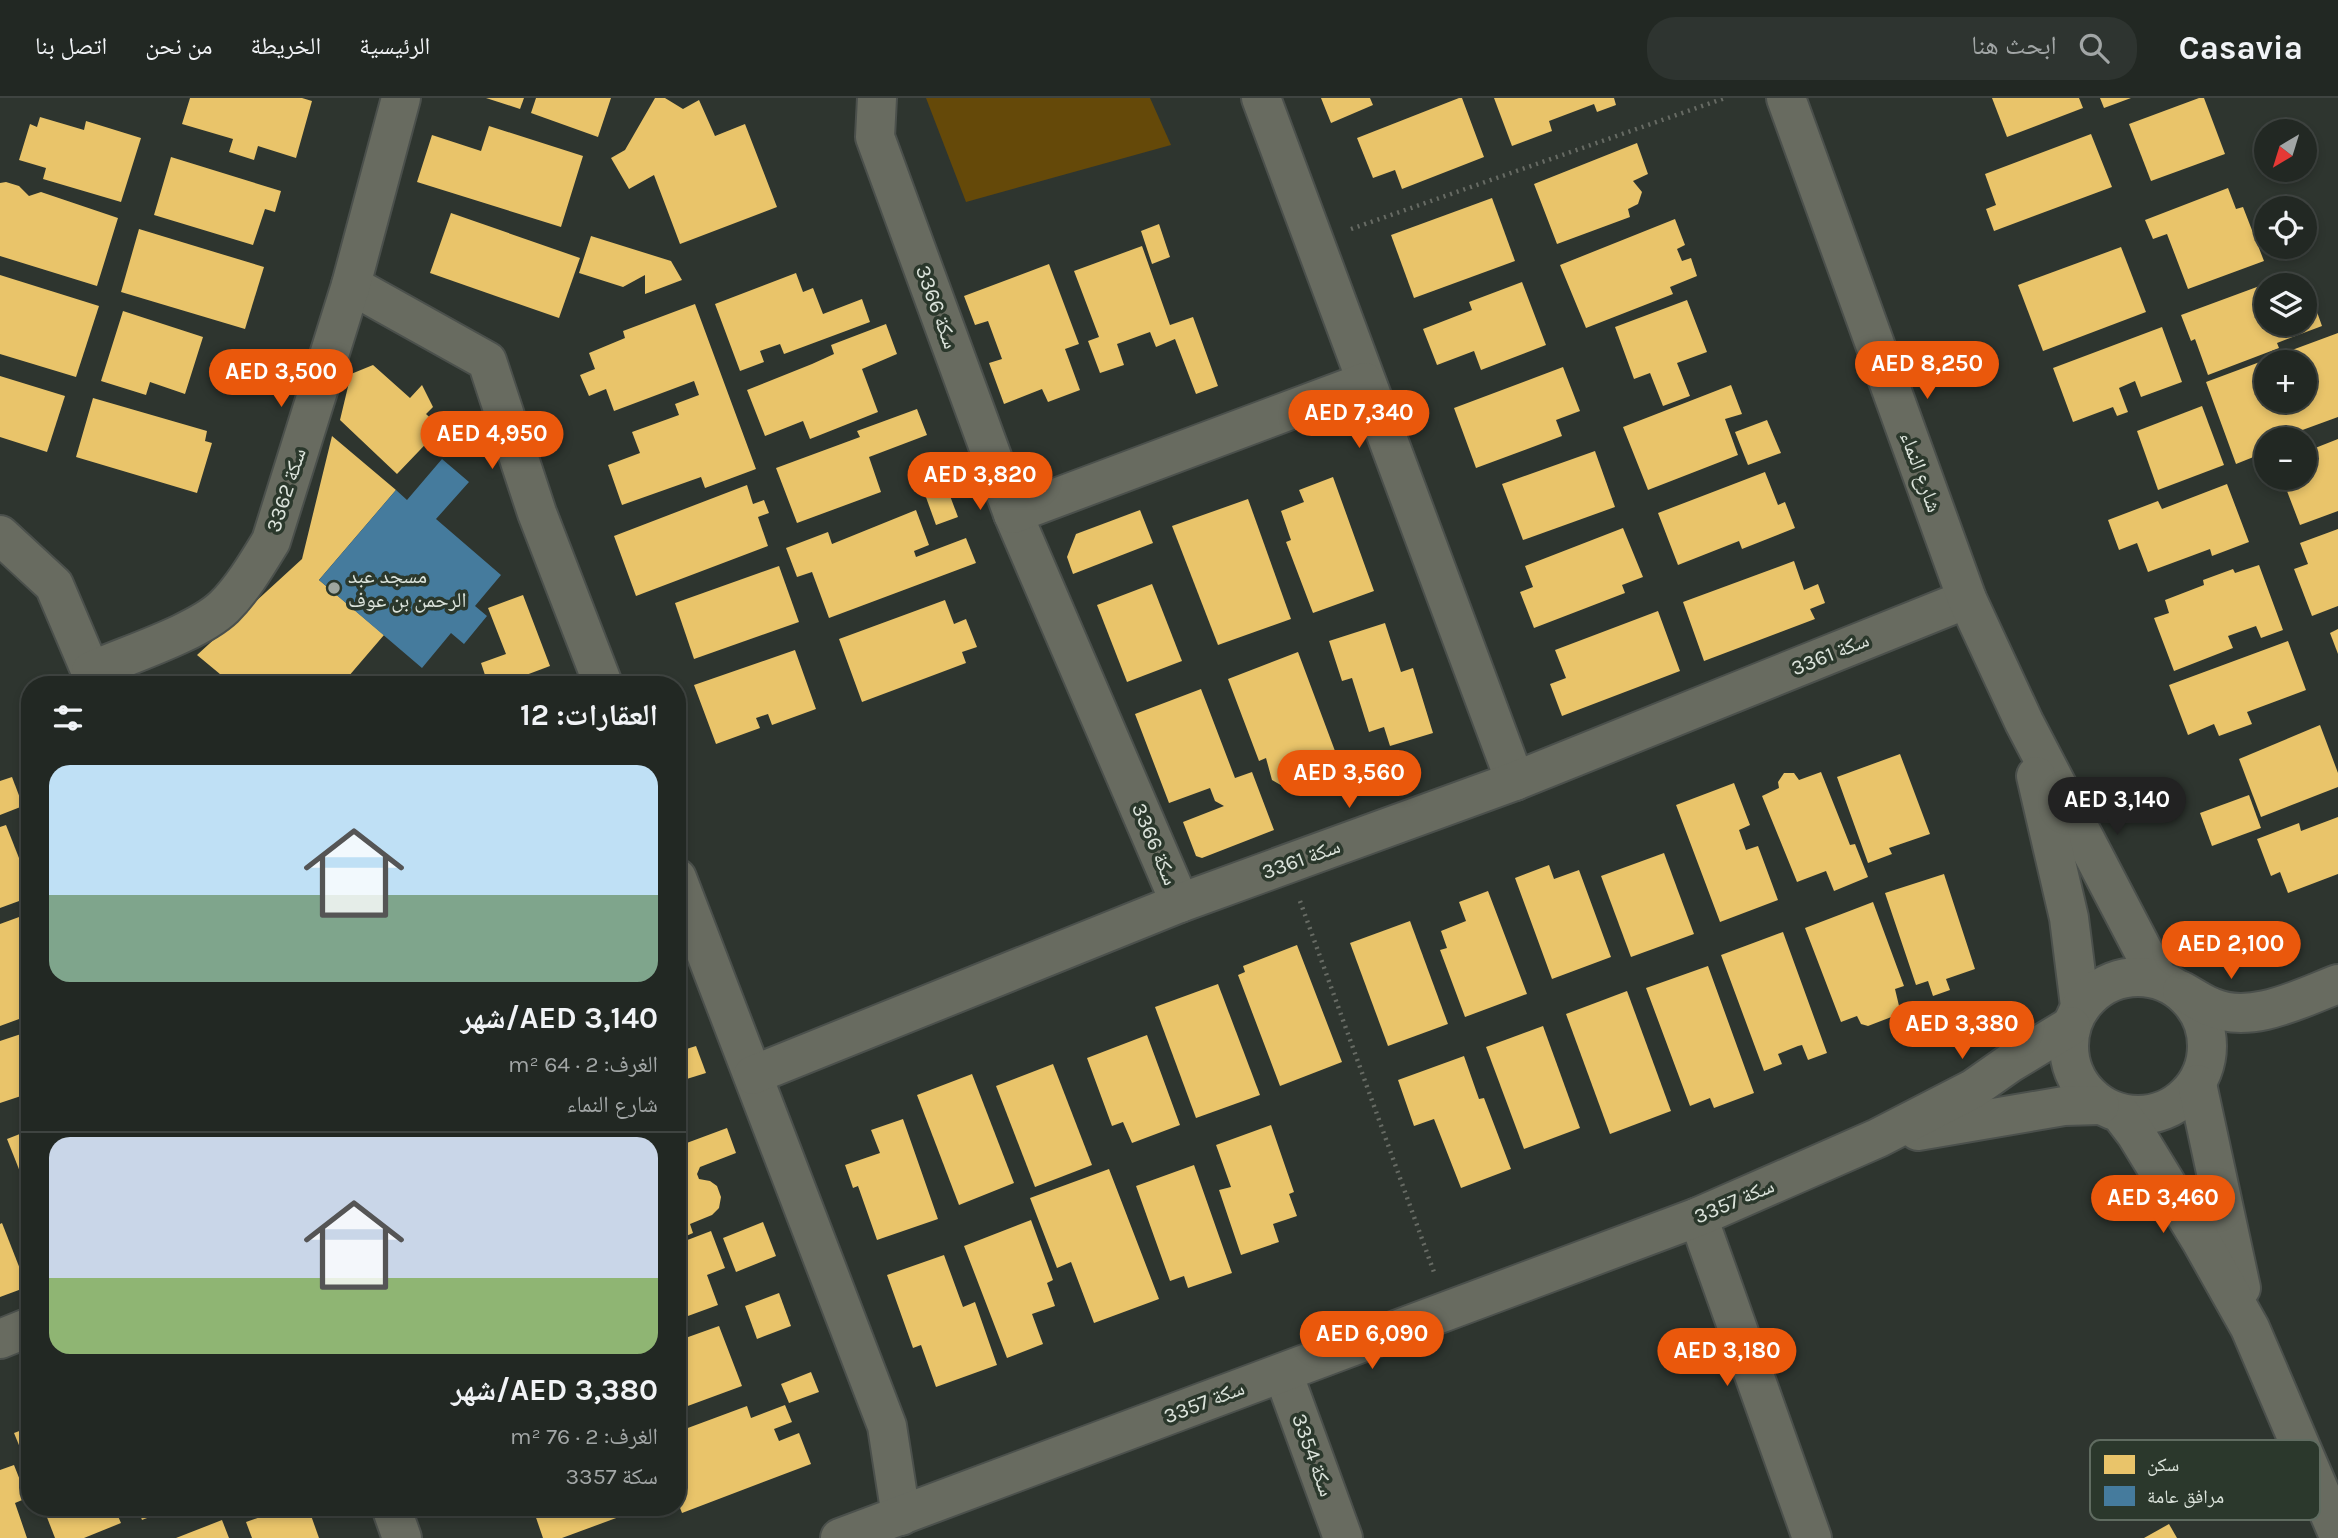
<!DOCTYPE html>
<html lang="ar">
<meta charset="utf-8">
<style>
:root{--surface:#222823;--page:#2e3430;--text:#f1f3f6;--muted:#a2a6a6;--line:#3f4441;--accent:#ea580c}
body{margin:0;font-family:Karla,"Noto Naskh Arabic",sans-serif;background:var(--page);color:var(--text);direction:rtl;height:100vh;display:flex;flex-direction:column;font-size:26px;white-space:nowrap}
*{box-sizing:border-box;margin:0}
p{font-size:23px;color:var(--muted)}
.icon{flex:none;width:38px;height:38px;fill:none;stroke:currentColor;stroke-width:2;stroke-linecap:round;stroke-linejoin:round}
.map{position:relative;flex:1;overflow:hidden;direction:ltr}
.sheet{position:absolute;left:21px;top:578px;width:665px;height:840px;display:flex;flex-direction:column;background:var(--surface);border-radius:28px;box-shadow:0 4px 10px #0003,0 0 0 2px var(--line);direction:rtl}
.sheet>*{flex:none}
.needle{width:46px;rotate:218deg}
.fabs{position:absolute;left:2254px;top:21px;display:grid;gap:14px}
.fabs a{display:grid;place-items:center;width:63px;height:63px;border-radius:50%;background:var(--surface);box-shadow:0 4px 10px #0003,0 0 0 2px var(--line);font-size:35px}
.price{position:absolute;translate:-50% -60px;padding:0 16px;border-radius:24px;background:var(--accent);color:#fff;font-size:23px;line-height:46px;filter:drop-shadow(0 2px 4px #0008)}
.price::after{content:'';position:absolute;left:50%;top:42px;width:21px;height:16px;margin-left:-10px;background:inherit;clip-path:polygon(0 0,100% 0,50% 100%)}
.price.selected{background:#222;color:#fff}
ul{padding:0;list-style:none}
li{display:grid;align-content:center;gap:14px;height:371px;padding:0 28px}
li+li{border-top:2px solid var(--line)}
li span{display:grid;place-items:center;height:217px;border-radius:21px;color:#555}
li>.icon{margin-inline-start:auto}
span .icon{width:126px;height:126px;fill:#fffc;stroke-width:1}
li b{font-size:30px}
h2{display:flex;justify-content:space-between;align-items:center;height:84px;padding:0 28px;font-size:30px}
header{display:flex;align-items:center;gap:42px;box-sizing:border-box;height:98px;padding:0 35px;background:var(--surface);border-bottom:2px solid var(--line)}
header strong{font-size:33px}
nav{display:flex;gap:38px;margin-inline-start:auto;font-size:24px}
.search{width:490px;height:63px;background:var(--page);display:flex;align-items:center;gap:18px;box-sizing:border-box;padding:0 24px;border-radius:28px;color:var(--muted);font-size:26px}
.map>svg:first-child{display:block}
.green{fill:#654909}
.homes{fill:#e9c46a;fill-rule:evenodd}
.public{fill:#457b9d}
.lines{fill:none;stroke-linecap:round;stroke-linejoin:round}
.minor-casing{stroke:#4b504c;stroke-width:42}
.tertiary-casing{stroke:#4b504c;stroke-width:42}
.path{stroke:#676b64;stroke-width:4.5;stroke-dasharray:2 5;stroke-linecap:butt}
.minor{stroke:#686b60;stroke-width:38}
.tertiary{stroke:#686b60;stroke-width:38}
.poi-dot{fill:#9fa79f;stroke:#2b382c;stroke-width:2.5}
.labels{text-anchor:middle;stroke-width:7;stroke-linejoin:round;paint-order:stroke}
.street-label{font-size:21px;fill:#dce4dc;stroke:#2b382c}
.poi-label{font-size:21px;fill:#dce4dc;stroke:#2b382c;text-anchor:start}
.key{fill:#2b382c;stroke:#606c61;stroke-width:2}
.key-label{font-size:19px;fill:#dce4dc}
</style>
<header>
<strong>Casavia</strong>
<div class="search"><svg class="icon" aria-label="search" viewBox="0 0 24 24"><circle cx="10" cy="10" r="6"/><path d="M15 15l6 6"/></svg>ابحث هنا</div>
<nav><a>الرئيسية</a><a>الخريطة</a><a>من نحن</a><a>اتصل بنا</a></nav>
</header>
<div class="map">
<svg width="2338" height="1440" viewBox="0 0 2338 1440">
<rect width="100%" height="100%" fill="#2e352f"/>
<path class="green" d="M926 0H1150L1171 47 966 104Z"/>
<g class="homes">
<path d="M190 0H302L312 3 296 60 258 48 254 62 229 54 233 41 182 26Z"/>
<path d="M486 0H524L520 11Z"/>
<path d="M536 0H611L598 39 531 15Z"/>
<path d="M655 0H665L683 11 699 2 715 38 745 26 777 109 680 146 654 77 629 91 611 60 625 52Z"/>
<path d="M1321 0H1370L1373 7 1331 25Z"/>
<path d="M1459 0H1462L1484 59 1402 91 1395 72 1373 80 1357 40Z"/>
<path d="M1494 0H1614L1616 7 1597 14 1594 6 1549 23 1552 33 1512 48Z"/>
<path d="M1992 0H2079L2083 10 2007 39Z"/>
<path d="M2100 0H2131L2104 10Z"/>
<path d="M2199 0H2204L2225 56 2151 83 2129 26Z"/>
<path d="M40 19 84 32 86 23 141 40 121 104 43 81 46 70 19 62 30 26 37 29Z"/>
<path d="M489 28 583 58 561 129 417 84 432 37 481 53Z"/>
<path d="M2091 36 2112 89 1994 133 1986 111 1996 107 1985 76Z"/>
<path d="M1637 45 1648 76 1633 83 1642 94 1638 106 1628 111 1630 119 1557 146 1534 86Z"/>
<path d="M171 59 281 93 275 114 265 111 253 147 154 117Z"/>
<path d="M6 84 19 88 29 98 41 94 118 120 97 188 0 158V85Z"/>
<path d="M2228 90 2236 111 2243 109 2264 163 2188 191 2167 136 2153 141 2145 122Z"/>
<path d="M1492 100 1515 163 1414 200 1391 137Z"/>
<path d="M451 115 580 160 559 220 430 175Z"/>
<path d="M1675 121 1685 147 1677 151 1682 163 1691 160 1697 178 1670 189 1673 196 1586 230 1560 167Z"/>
<path d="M1159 126 1170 159 1152 166 1141 133Z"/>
<path d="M139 131 264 169 245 231 121 194Z"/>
<path d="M591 138 671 163 682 182 645 196V177L623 189 579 175Z"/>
<path d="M1142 148 1170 227 1193 219 1218 288 1196 296 1175 241 1156 249 1150 234 1117 246 1124 267 1100 275 1088 243 1099 239 1074 173Z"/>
<path d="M2121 149 2146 214 2043 253 2018 187Z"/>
<path d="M1049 166 1079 246 1065 251 1080 292 1048 304 1042 291 1004 306 989 265 1002 261 988 223 975 227 964 198Z"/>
<path d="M796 175 803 194 813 190 823 216 862 201 870 224 784 256 780 246 760 253 764 264 740 273 715 206Z"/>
<path d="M2292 176 2296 187H2266V226H2305V202L2312 200 2322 228 2277 245 2279 250 2208 277 2195 241 2191 243 2181 217Z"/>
<path d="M0 177 99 208 76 279 0 256Z"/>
<path d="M1522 184 1546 247 1481 272 1474 253 1437 267 1423 231 1472 212 1469 204Z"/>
<path d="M1687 202 1707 254 1677 265 1690 298 1663 308 1650 275 1634 281 1615 229Z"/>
<path d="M695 206 756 371 705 390 701 379 622 407 608 367 640 355 632 334 679 317 675 306 699 297 694 283 614 313 606 291 589 298 580 277 595 271 589 255 625 240 623 233Z"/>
<path d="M123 213 203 239 185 296 150 284 146 297 101 283Z"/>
<path d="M886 226 897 256 862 271 878 314 810 341 803 323 765 338 747 292 812 266 834 256 831 247Z"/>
<path d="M2162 229 2182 284 2141 299 2135 283 2119 290 2128 314 2117 318 2113 309 2073 324 2053 270Z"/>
<path d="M2338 235V319L2278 341H2266V346L2257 349 2261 356 2236 366 2206 284ZM2266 264H2305V303H2266Z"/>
<path d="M373 267 410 300 422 287 433 309 426 316 441 330 397 376 340 322 351 276Z"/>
<path d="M1563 269 1580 313 1556 322 1562 338 1476 370 1454 310Z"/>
<path d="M0 278 65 298 47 354 0 339Z"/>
<path d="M1731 287 1742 316 1725 321 1738 357 1648 392 1623 329Z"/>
<path d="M93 300 207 333 205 343 212 345 197 395 76 359Z"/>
<path d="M2202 308 2224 367 2158 392 2137 333Z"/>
<path d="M917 311 927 337 869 359 881 394 797 425 776 370 860 339 857 333Z"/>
<path d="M1767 322 1781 355 1748 367 1735 334Z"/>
<path d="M332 338 396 392 319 482 384 537 342 586H295L285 578 278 586H232L197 557 302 461Z"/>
<path d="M2338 341V413L2300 427 2282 380H2305V354Z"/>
<path d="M1595 353 1615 409 1523 442 1502 386Z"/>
<path d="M1765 374 1778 407 1785 404 1795 430 1742 451 1739 443 1678 467 1658 415Z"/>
<path d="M1333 379 1374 493 1313 515 1286 444 1291 442 1281 413 1304 404 1299 392Z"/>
<path d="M944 382 958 419 936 427 923 391Z"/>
<path d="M2227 386 2249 444 2212 458 2210 451 2148 474 2137 445 2119 452 2108 422 2158 403 2162 411Z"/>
<path d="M747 387 753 406 764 402 769 415 758 419 768 448 636 498 614 438Z"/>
<path d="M1248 401 1291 521 1218 547 1172 428Z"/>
<path d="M916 412 929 447 914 453 916 459 966 440 976 465 829 520 812 474 797 479 786 450 828 434 832 446Z"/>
<path d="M1140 412 1153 445 1073 476 1067 459 1076 436Z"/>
<path d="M1623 430 1643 479 1622 487 1625 495 1534 530 1520 494 1533 489 1525 468Z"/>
<path d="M2338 431V508L2312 518 2294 471 2308 466 2300 445Z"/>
<path d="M1794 463 1804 492 1818 486 1825 505 1810 511 1815 521 1704 563 1683 504Z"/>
<path d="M2259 467 2283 532 2261 540 2256 528 2228 538 2233 550 2174 573 2154 520 2169 515 2165 502 2204 487 2203 482 2233 471 2235 475Z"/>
<path d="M779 468 799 524 694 561 675 505Z"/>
<path d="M1152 486 1182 563 1127 584 1097 507Z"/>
<path d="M523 497 550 568 518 580 521 586H471L486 580 481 565 506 556 488 510Z"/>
<path d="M945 502 954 526 966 521 977 549 962 554 966 565 862 604 839 541Z"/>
<path d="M1658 513 1680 573 1562 618 1550 586 1566 580 1555 552Z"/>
<path d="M1385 525 1401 574 1413 570 1433 635 1390 648 1384 629 1369 634 1352 580 1342 583 1329 543Z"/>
<path d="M2338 531V556L2330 535Z"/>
<path d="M2288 543 2306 592 2247 614 2252 626 2219 638 2214 626 2188 637 2169 587Z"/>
<path d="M795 552 816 611 772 627 768 616 756 620 760 630 716 646 694 587Z"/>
<path d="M1298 554 1344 677 1329 681 1319 672 1311 686 1291 693 1272 682 1266 660 1259 663 1228 581Z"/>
<path d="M210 579 213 586H191Z"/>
<path d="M1201 591 1235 680 1252 674 1274 732 1202 760 1196 758 1183 724 1224 708 1215 703 1210 690 1169 705 1135 616Z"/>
<path d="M2320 627 2338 675V689L2261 719 2239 661Z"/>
<path d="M1900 656 1930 736 1889 750 1892 756 1868 765 1837 679Z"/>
<path d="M1821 674 1850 747 1855 746 1868 779 1834 793 1826 773 1797 784 1762 698 1779 690 1778 684 1784 675H1794L1799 682Z"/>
<path d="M12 679 23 708 0 717V683Z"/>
<path d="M1734 685 1750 727 1739 732 1746 752 1758 748 1778 802 1720 824 1676 707Z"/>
<path d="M2249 697 2261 730 2212 748 2200 715Z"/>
<path d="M2338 719V776L2288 795 2280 774 2271 778 2257 741 2299 725 2301 733Z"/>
<path d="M6 727 30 788V799L0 810V729Z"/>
<path d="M1664 755 1694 836 1631 859 1601 778Z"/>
<path d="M1549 767 1554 781 1579 772 1611 859 1552 881 1515 780Z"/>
<path d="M1944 776 1975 871 1946 881 1950 892 1933 898 1928 883 1916 887 1885 795Z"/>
<path d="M1488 793 1527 896 1465 919 1440 852 1447 850 1441 833 1466 823 1459 804Z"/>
<path d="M1873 804 1904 888 1895 891 1900 912 1894 918 1868 928 1861 926 1857 918 1841 924 1805 830Z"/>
<path d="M30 815V917L0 928V826Z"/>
<path d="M1410 823 1448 926 1388 948 1350 845Z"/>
<path d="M1783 834 1827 955 1808 962 1802 947 1798 948 1778 956 1782 966 1764 973 1721 857Z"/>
<path d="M1297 847 1342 964 1280 988 1238 877 1245 874 1243 868Z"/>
<path d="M1708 868 1754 995 1714 1010 1710 1000 1690 1008 1646 890Z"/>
<path d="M1218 886 1260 997 1196 1020 1155 909Z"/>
<path d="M1627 893 1671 1013 1610 1036 1566 916Z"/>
<path d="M1543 928 1580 1030 1524 1051 1486 949Z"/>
<path d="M30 933V995L0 1005V943Z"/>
<path d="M1147 937 1180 1027 1132 1045 1123 1024 1112 1028 1087 960Z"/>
<path d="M696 948 706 975 677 984V954Z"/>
<path d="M1464 958 1479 1001 1484 1000 1511 1071 1461 1090 1434 1021 1414 1028 1398 982Z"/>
<path d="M1053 966 1092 1067 1035 1089 996 988Z"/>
<path d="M972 976 1014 1085 959 1107 917 997Z"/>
<path d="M903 1021 938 1121 877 1142 858 1088 853 1090 845 1067 880 1055 871 1032Z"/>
<path d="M1271 1027 1294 1094 1289 1096 1297 1118 1273 1126 1279 1144 1241 1157 1219 1092 1231 1089 1216 1047Z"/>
<path d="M727 1030 736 1055 700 1069 697 1076 699 1081 710 1083 717 1088 721 1099 719 1110 712 1117 690 1126 693 1135 677 1142V1055L687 1052 684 1046Z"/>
<path d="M30 1032V1099L7 1041Z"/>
<path d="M1194 1067 1232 1175 1188 1190 1184 1178 1170 1183 1136 1088Z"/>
<path d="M1109 1071 1159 1201 1094 1225 1071 1164 1057 1170 1030 1100Z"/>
<path d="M1031 1122 1053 1182 1047 1185 1055 1208 1032 1216 1043 1246 1007 1260 964 1148Z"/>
<path d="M763 1124 776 1158 736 1174 723 1140Z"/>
<path d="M2 1125 27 1189 0 1199V1126Z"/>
<path d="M711 1133 725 1170 707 1177 718 1207 677 1222V1146Z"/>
<path d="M944 1157 963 1209 975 1204 997 1267 936 1289 921 1247 913 1250 887 1177Z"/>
<path d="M779 1195 791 1228 757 1241 745 1208Z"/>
<path d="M719 1228 742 1288 685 1309 687 1314 677 1318V1243Z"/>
<path d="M811 1274 819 1294 789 1305 781 1286Z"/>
<path d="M785 1307 792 1324 774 1331 779 1343 799 1335 811 1366 682 1415 677 1402V1334L747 1308 751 1320Z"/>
<path d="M30 1329V1374L14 1335Z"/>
<path d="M14 1367 27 1400 15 1405 27 1440H0V1372Z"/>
<path d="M43 1409H114L121 1425 84 1440H55Z"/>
<path d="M137 1409H175L142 1422Z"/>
<path d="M289 1409H308L319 1440H252L246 1424Z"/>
<path d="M540 1409H646L562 1440H543L533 1411Z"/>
<path d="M222 1422 229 1440H176Z"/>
<path d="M2169 1426 2177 1440H2144Z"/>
</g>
<path class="public" d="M442 361 469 384 436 421 501 477 475 508 487 518 464 546 451 535 422 570 319 482 396 392 407 402Z"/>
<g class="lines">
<g class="minor-casing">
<g id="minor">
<path d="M877 0 875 39 1013 416 1180 805"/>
<path d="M1261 0 1515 683"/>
<path d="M351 187 487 263 537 415 603 586"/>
<path d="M1013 416 1365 284"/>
<path d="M0 437 54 487 96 586"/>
<path d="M91 573C127 557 197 535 224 509 243 490 257 466 271 443L351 187 401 0"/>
<path d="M677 780 887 1328 901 1418"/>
<path d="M753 977 1180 805 1515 683 1967 501"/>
<path d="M1698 1119 1812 1440"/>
<path d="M0 1241 30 1229"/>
<path d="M1283 1275 1343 1440"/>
<path d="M391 1409 402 1440"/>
</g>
</g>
<g class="tertiary-casing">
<g id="tertiary">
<path d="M1786 0 1967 501 2024 624 2158 881"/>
<path d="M2036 678 2069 820 2080 908"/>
<circle cx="2138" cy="948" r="69"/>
<path d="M2182 893C2191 898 2201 905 2211 909 2251 927 2301 900 2338 886"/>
<path d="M2197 986 2241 1190"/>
<path d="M2120 1015 2136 1036 2200 1141 2250 1230 2338 1436"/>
<path d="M1918 1033 2064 1008 2100 1007"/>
<path d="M840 1440 1698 1119 1878 1040 1973 991 2010 965 2071 928"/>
</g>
</g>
<g class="path">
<path d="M1351 131 1725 0"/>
<path d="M1300 803 1435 1177"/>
</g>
<use href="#minor" class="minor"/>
<use href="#tertiary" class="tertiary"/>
</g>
<circle class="poi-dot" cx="334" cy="490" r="7"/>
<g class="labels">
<g class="street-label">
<text transform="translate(937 209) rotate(70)" y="7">سكة 3366</text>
<text transform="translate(1921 374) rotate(70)" y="7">شارع النماء</text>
<text transform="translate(286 392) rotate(-72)" y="7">سكة 3362</text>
<text transform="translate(1830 556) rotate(-22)" y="7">سكة 3361</text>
<text transform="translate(1155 746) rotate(67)" y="7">سكة 3366</text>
<text transform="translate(1301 761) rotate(-20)" y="7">سكة 3361</text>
<text transform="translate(1734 1103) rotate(-23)" y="7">سكة 3357</text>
<text transform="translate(1204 1304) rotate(-21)" y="7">سكة 3357</text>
<text transform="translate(1313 1357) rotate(70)" y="7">سكة 3354</text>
</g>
<g class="poi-label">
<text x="348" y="485">مسجد عبد<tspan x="348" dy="24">الرحمن بن عوف</tspan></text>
</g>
</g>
<rect x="2090" y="1342" width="230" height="80" rx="10" class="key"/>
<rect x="2104" y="1357" width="31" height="19" fill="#e9c46a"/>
<rect x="2104" y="1388" width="31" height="20" fill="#457b9d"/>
<g class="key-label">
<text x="2147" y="1373">سكن</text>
<text x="2147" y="1405">مرافق عامة</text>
</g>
</svg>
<div class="fabs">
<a><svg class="needle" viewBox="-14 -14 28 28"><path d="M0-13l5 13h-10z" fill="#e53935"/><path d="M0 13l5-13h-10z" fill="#a2a6a6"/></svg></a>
<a><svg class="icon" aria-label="locate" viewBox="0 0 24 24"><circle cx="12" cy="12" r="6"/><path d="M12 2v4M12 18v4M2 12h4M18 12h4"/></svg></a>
<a><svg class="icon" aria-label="layers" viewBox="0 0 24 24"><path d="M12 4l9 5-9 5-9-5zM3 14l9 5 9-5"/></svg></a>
<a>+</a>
<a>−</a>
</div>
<b class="price" style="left:1927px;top:303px">AED 8,250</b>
<b class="price" style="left:281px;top:311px">AED 3,500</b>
<b class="price" style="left:1359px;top:352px">AED 7,340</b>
<b class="price" style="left:492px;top:373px">AED 4,950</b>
<b class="price" style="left:980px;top:414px">AED 3,820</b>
<b class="price" style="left:1349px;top:712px">AED 3,560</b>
<b class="price selected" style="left:2117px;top:739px">AED 3,140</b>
<b class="price" style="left:2231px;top:883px">AED 2,100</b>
<b class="price" style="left:1962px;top:963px">AED 3,380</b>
<b class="price" style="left:2163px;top:1137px">AED 3,460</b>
<b class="price" style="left:1372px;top:1273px">AED 6,090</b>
<b class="price" style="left:1727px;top:1290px">AED 3,180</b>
<section class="sheet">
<h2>العقارات: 12<svg class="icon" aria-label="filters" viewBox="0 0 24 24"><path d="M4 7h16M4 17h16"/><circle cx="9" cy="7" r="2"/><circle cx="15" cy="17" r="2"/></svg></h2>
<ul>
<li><span style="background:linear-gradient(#bfe0f5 60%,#7fa58c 0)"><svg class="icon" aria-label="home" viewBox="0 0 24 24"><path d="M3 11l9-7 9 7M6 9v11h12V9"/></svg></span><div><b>AED 3,140/شهر</b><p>الغرف: 2 · 64 m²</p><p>شارع النماء</p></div></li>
<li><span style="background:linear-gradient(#c9d6e8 65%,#8fb573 0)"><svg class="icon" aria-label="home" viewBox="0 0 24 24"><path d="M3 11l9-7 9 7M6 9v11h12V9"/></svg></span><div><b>AED 3,380/شهر</b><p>الغرف: 2 · 76 m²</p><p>سكة 3357</p></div></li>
</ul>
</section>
</div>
